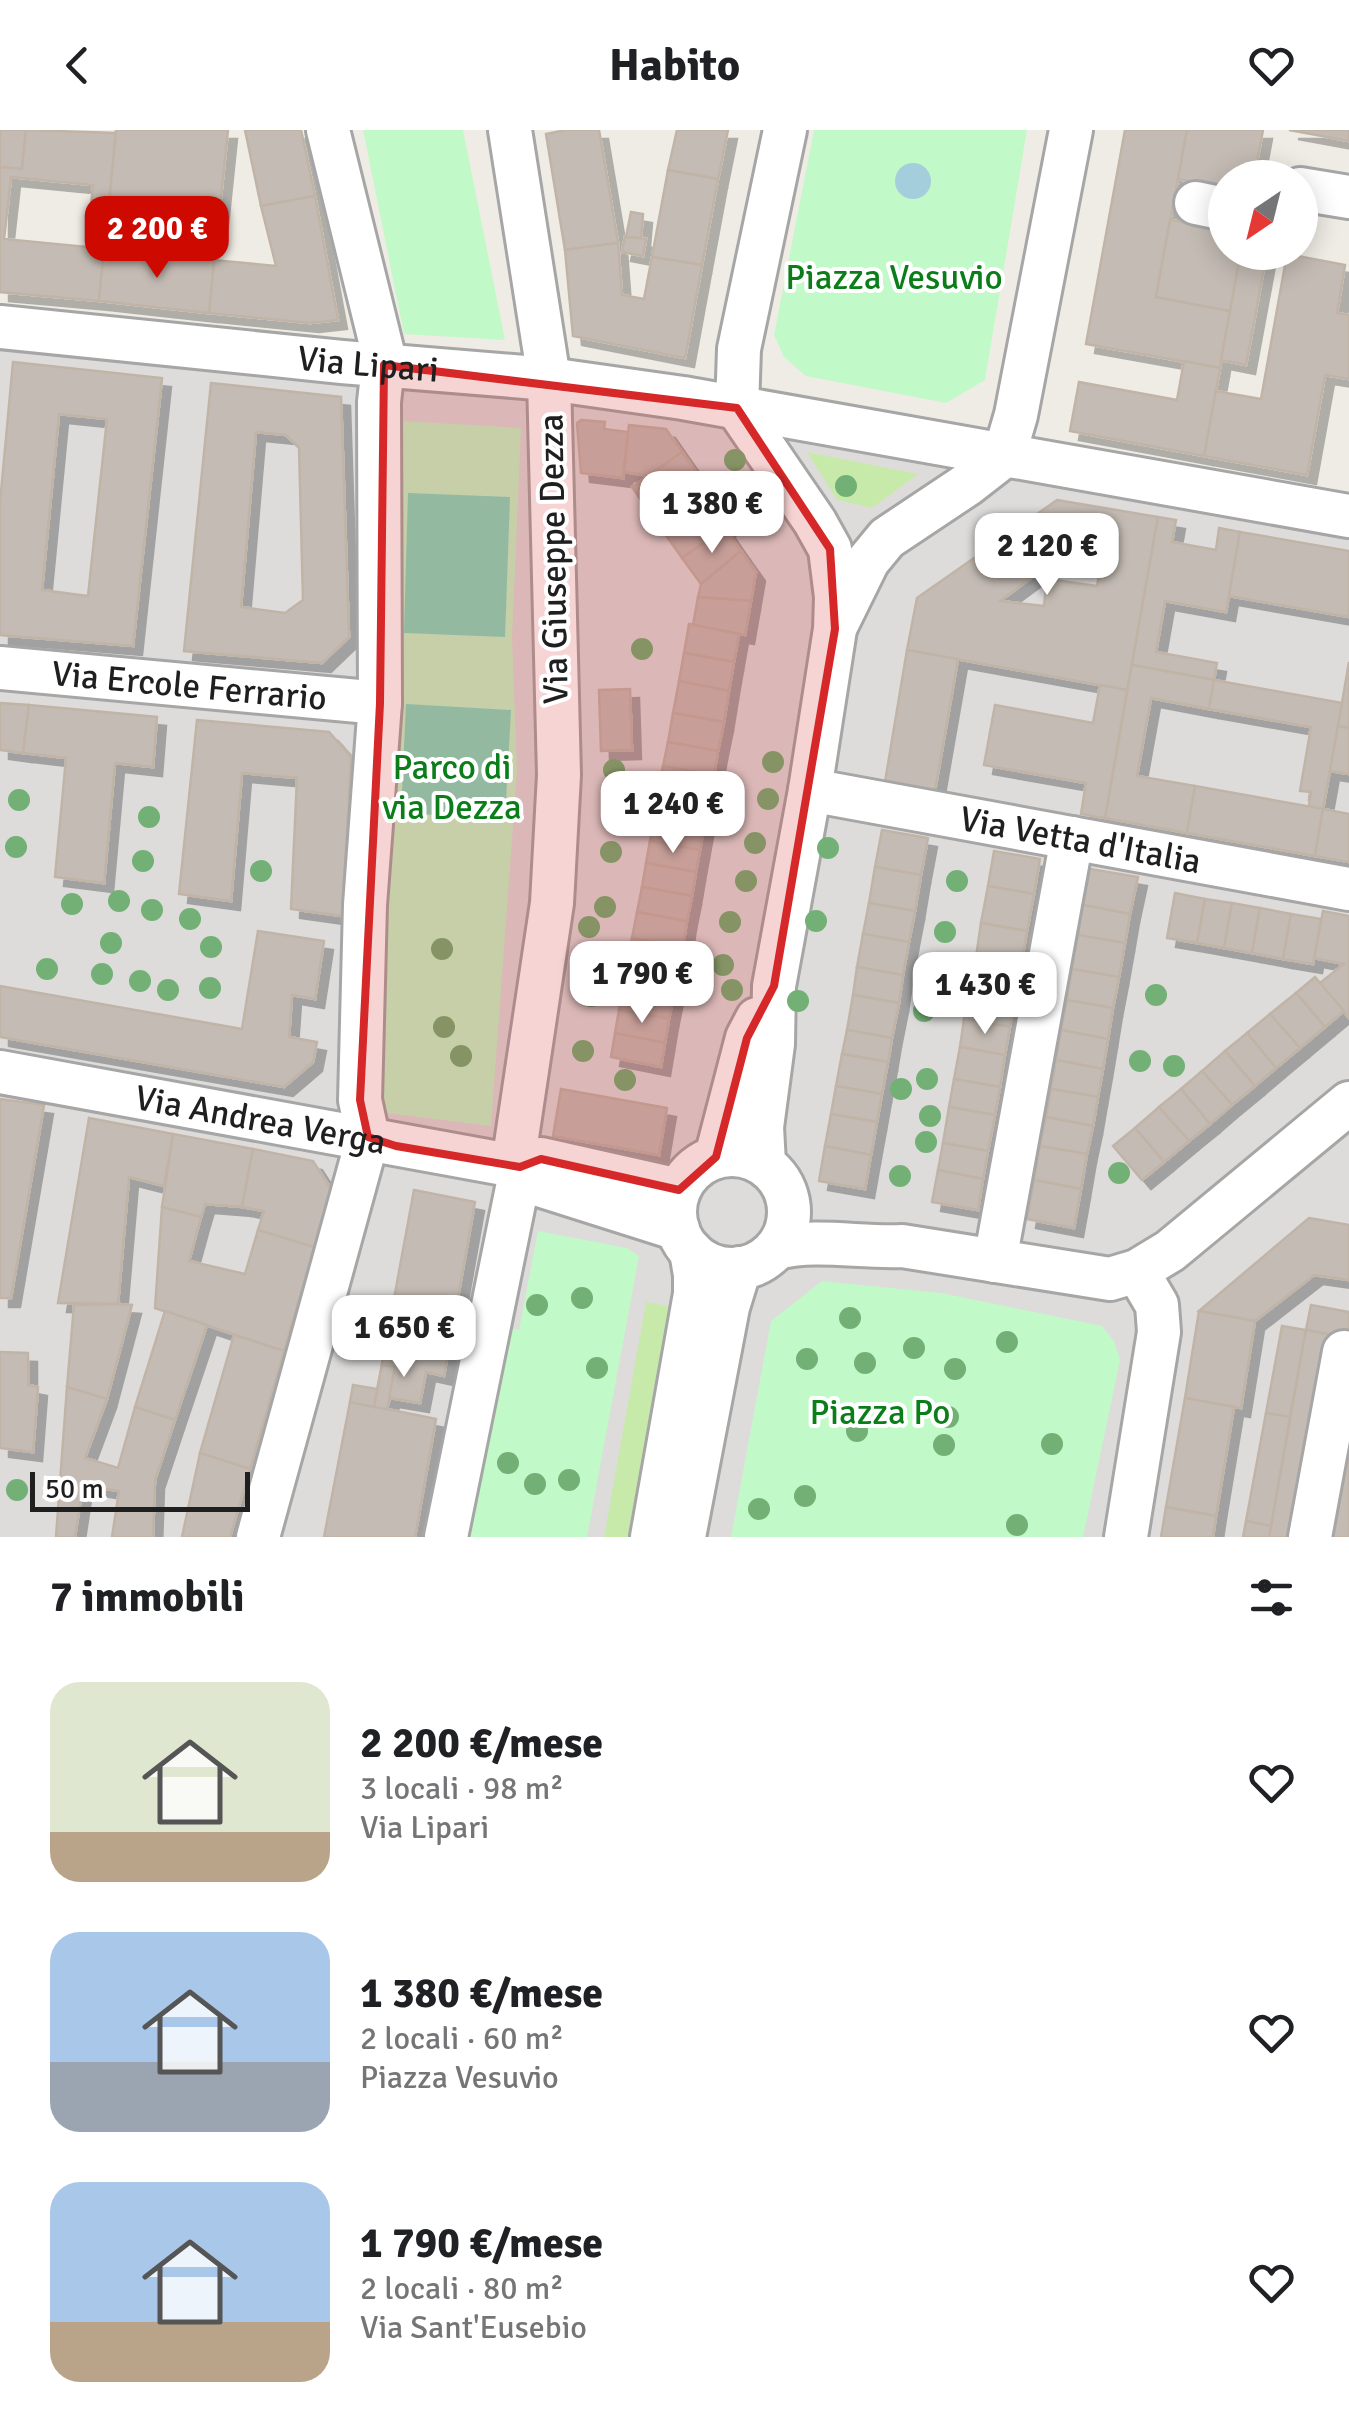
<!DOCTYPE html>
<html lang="it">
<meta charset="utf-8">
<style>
:root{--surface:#fff;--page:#f2f2f2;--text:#202124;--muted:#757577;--accent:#cd0900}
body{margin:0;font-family:Signika,sans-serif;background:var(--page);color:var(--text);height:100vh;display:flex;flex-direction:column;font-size:38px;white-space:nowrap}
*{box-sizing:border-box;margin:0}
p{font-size:32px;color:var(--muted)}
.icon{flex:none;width:55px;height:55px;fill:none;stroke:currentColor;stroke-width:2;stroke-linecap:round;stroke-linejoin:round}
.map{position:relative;height:1407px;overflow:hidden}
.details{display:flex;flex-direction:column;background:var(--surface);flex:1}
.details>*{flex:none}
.needle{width:65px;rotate:215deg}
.fabs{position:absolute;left:1208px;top:30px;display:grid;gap:20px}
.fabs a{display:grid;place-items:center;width:110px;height:110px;border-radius:50%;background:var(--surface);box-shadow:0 5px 25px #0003;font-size:50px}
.scale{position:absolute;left:30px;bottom:25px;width:220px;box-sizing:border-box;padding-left:10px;border:5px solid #1f1f1f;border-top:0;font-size:28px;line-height:35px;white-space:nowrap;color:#1f1f1f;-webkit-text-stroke:8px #fff;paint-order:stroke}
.price{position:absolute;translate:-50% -85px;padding:0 22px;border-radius:20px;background:#fff;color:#222;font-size:32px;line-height:65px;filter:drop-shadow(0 2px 5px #0008)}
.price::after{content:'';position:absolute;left:50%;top:60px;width:30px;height:22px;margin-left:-15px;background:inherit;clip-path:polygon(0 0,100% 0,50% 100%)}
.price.selected{background:var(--accent);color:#fff}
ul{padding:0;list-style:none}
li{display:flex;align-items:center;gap:30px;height:250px;padding:0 50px}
li span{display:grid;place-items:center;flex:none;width:280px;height:200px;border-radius:30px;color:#555}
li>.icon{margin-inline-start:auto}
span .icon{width:120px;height:120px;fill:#fffc;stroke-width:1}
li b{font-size:42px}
h2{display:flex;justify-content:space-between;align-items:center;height:120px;padding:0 50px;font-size:42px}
header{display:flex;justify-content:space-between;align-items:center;height:130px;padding:0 50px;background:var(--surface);font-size:45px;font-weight:700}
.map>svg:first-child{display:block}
.residential{fill:#dddcdb}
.grass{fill:#c7eaaa}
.park{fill:#c2f9c9}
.pitch{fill:#82dfbf}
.water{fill:#a5cedd}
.building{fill:#c4bcb4;stroke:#c1b4a7;stroke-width:2.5;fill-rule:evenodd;filter:url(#shadow)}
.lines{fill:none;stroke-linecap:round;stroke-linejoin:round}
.minor-casing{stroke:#a6a6a6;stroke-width:48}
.minor{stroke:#fff;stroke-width:42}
.tree{fill:#72b075}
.marked{fill:#d62828;fill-opacity:0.2;stroke:#d62828;stroke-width:8;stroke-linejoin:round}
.labels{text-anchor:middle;stroke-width:8;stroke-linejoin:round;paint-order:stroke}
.park-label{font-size:35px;fill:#0b7e1a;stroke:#fff}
.street-label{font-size:35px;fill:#1f1f1f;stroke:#fff}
</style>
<header><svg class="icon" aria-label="back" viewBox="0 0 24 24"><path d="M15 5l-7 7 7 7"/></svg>Habito<svg class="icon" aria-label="heart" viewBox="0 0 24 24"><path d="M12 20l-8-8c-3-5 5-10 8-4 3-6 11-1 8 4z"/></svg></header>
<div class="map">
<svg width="1349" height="1407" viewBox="0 0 1349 1407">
<defs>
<filter id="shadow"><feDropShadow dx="9" dy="9" stdDeviation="0" flood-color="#0004"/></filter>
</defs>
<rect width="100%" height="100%" fill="#efece5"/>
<path class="residential" d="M0 215 521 258 1349 403V1407H0Z"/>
<g class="grass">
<path d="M807 322 918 344 872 378 837 370Z"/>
<path d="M646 1172 679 1178 667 1245 656 1253 628 1407H604Z"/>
</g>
<g class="park">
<path d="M363 0H463L505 210 404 204Z"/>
<path d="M814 0H1027L985 250 946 273 806 246 784 227 774 205Z"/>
<path d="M402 291 521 298 512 508 517 641 491 996 379 982Z"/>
<path d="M538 1101 627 1118 639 1126 587 1407H468L506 1198 519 1200Z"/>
<path d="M822 1151 941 1163 1102 1196 1114 1211 1120 1230 1083 1407H731L771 1191Z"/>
</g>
<g class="pitch">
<path d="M408 363 510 367 505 507 404 503Z"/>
<path d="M406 574 511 580 505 689 401 683Z"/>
</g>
<circle class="water" cx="913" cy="51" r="18"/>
<g class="building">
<path d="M0 0H26L22 39 0 37Z"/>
<path d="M26 0 116 3 99 171 0 162V37L22 39ZM11 47 93 55 87 117 4 109Z"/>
<path d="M116 0H228L218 96 108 86Z"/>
<path d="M245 0H301L315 66 261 76Z"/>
<path d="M566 0H599L618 113 565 120 546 4Z"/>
<path d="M677 0H728L718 49 668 40Z"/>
<path d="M1125 0H1187L1156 167 1230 181 1220 238 1086 214Z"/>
<path d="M1187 0H1263L1254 48H1225V58L1178 49Z"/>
<path d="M1289 0H1349V11Z"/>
<path d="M668 40 718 49 702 135 652 127Z"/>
<path d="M315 66 338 190 310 193 209 183 214 130 276 136 261 76Z"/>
<path d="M631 82 643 84 641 108 626 107Z"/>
<path d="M1170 90 1225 100V122H1241L1230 181 1156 167Z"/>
<path d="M625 107 646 109 643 126 622 122Z"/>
<path d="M618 113 622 165 644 169 652 127 702 135 685 228 573 206 565 120Z"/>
<path d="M104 119 214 130 209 183 99 171Z"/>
<path d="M1241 122H1267L1246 235 1221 230Z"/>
<path d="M1287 124 1345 135 1337 183 1349 185V249L1325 245 1307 345 1204 326 1215 261 1261 269Z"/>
<path d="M1184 231 1220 238 1204 326 1070 301 1079 252 1177 270Z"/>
<path d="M13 232 162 248 133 516 0 505V373ZM59 284 107 289 88 466 42 460Z"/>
<path d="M211 253 341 267 349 507 322 533 184 521ZM256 302 286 305 299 317 303 470 285 483 241 477Z"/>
<path d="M581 290 605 292 604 299 628 302 623 348 581 343 577 293Z"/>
<path d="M629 295 666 299 682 322 649 346 624 342Z"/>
<path d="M682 322 732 393 682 428 632 357Z"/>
<path d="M1057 370 1158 387 1127 560 907 520 917 468ZM1069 420 1102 428 1097 456 1047 449 1044 476 1000 471Z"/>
<path d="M1158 387 1176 390 1172 412 1216 420 1219 398 1240 402 1226 482 1165 471 1156 522 1217 533 1214 550 1132 535Z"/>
<path d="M725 398 741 421 701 454 682 428Z"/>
<path d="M1240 402 1349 421V487L1229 466Z"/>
<path d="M741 421 756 442 751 471 698 467 701 454Z"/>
<path d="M698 467 751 471 745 505 693 495Z"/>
<path d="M689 494 739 504 734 532 684 523Z"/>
<path d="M907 520 958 529 935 661 885 652Z"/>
<path d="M684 523 734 532 729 561 679 551Z"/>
<path d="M1349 532V598L1338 596Z"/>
<path d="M1132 535 1214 550 1209 579 1151 568 1137 646 1195 656 1187 703 1105 688Z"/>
<path d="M1214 550 1342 573 1323 679 1309 676 1311 662 1300 661 1311 597 1209 579Z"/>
<path d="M679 551 729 561 724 592 673 583Z"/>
<path d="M1100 555 1127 560 1105 688 1081 684 1086 653 984 635 995 575 1093 593Z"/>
<path d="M630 559 632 620 601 621 599 560Z"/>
<path d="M0 573 29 575 23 623 0 620Z"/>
<path d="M29 575 157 587 153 637 115 633 104 753 55 747 66 628 23 623Z"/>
<path d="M673 583 724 592 718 621 668 612Z"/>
<path d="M197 590 329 602 351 627 342 786 291 779 297 648 242 643 231 771 179 764Z"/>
<path d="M1338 596 1349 598V644L1330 641Z"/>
<path d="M668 612 718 621 714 645 663 636Z"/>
<path d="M663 636 714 645 709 669 659 660Z"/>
<path d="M1195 656 1323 679 1315 726 1187 703Z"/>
<path d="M659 660 709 669 705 693 655 684Z"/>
<path d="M1323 679 1349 684V732L1315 726Z"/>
<path d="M655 684 705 693 700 720 650 711Z"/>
<path d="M882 700 928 708 921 745 875 737Z"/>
<path d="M650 711 700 720 696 742 646 733Z"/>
<path d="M994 721 1040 729 1034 764 988 756Z"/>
<path d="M646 733 696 742 692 766 642 757Z"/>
<path d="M875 737 921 745 915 781 869 773Z"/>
<path d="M1090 739 1138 747 1130 784 1083 775Z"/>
<path d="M988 756 1034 764 1027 801 981 793Z"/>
<path d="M642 757 692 766 687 791 637 782Z"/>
<path d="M1175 763 1205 769 1197 813 1167 808Z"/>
<path d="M1205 769 1232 773 1224 818 1197 813Z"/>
<path d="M869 773 915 781 909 812 863 804Z"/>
<path d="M1232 773 1260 778 1252 823 1224 818Z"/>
<path d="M1083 775 1130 784 1125 813 1078 805Z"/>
<path d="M1260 778 1291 784 1283 829 1252 823Z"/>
<path d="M1323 781 1349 786V888L1320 853 1344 834 1314 828Z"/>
<path d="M637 782 687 791 683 817 632 808Z"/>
<path d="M1291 784 1321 789 1313 834 1283 829Z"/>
<path d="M981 793 1027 801 1021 835 976 827Z"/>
<path d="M258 801 324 811 315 869 292 865 289 907 317 912 313 932 284 957 0 907V856L242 899Z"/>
<path d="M863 804 909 812 903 845 857 837Z"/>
<path d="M1078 805 1125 813 1119 847 1072 839Z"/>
<path d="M632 808 683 817 679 841 628 832Z"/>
<path d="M976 827 1021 835 1016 866 970 858Z"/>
<path d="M628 832 679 841 674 865 624 856Z"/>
<path d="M857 837 903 845 899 873 853 865Z"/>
<path d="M1072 839 1119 847 1113 878 1067 870Z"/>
<path d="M1315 847 1344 881 1325 897 1296 863Z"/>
<path d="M624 856 674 865 669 889 619 880Z"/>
<path d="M970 858 1016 866 1010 897 964 889Z"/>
<path d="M1296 863 1325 897 1300 918 1270 884Z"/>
<path d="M853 865 899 873 892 908 847 900Z"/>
<path d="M1067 870 1113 878 1108 909 1061 900Z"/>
<path d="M619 880 669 889 665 913 615 903Z"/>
<path d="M1270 884 1300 918 1276 938 1247 903Z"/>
<path d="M964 889 1010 897 1005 925 960 917Z"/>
<path d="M847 900 892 908 888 932 842 924Z"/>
<path d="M1061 900 1108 909 1103 939 1056 930Z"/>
<path d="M615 903 665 913 661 937 611 927Z"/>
<path d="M1247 903 1276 938 1255 956 1225 921Z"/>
<path d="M960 917 1005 925 1000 957 954 949Z"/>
<path d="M1225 921 1255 956 1232 975 1202 941Z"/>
<path d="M842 924 888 932 882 964 836 956Z"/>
<path d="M1056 930 1103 939 1098 967 1051 959Z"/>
<path d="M1202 941 1232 975 1210 994 1181 959Z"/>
<path d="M954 949 1000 957 995 985 949 977Z"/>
<path d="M836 956 882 964 877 992 831 984Z"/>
<path d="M561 959 667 978 659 1025 553 1006Z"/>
<path d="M1051 959 1098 967 1093 996 1046 987Z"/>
<path d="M1181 959 1210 994 1189 1011 1159 977Z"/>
<path d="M0 969 44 975 11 1168H0Z"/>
<path d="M949 977 995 985 988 1021 943 1013Z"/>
<path d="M1159 977 1189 1011 1164 1032 1135 998Z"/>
<path d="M831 984 877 992 871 1025 825 1016Z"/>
<path d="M1046 987 1093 996 1087 1024 1040 1016Z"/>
<path d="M89 988 173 1004 164 1056 129 1047 118 1174 58 1173Z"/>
<path d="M1135 998 1164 1032 1142 1050 1113 1016Z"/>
<path d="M173 1004 253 1019 242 1077 205 1074 201 1087 162 1077Z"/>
<path d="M943 1013 988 1021 983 1049 938 1040Z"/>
<path d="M825 1016 871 1025 865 1059 819 1051Z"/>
<path d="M1040 1016 1087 1024 1081 1059 1034 1050Z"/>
<path d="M253 1019 313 1031 331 1059 314 1117 258 1100 264 1081 242 1077Z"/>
<path d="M938 1040 983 1049 978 1080 932 1072Z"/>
<path d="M1034 1050 1081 1059 1074 1098 1027 1089Z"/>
<path d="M414 1060 475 1072 444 1246 426 1242 420 1273 390 1268 387 1279 436 1289 415 1407H324L350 1272 374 1277Z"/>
<path d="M162 1077 201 1087 189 1131 245 1144 258 1100 314 1117 284 1221 155 1178Z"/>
<path d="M1309 1088 1349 1095V1150L1314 1145 1255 1191 1199 1181Z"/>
<path d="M118 1174 132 1175 107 1269 67 1257 74 1175Z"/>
<path d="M1311 1175 1349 1182V1208L1306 1200Z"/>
<path d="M165 1181 207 1195 175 1290 135 1277Z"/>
<path d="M1199 1181 1255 1191 1241 1278 1185 1268Z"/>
<path d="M1282 1196 1306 1200 1290 1287 1266 1283Z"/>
<path d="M1306 1200 1332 1205 1295 1407H1269Z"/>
<path d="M234 1205 284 1221 250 1339 200 1323Z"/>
<path d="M0 1222 28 1223V1255L38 1257 33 1322 0 1318Z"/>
<path d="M382 1235 395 1237 387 1279 374 1277Z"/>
<path d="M353 1255 377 1259 374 1277 350 1272Z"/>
<path d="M67 1257 107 1269 85 1328 118 1338 135 1277 175 1290 155 1350 153 1407H112L119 1361 83 1355 75 1407H56Z"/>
<path d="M1185 1268 1234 1277 1216 1386 1166 1377Z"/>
<path d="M1349 1272V1407H1324Z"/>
<path d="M1266 1283 1290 1287 1271 1396 1246 1391Z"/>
<path d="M200 1323 250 1339 230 1407H182Z"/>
<path d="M1166 1377 1216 1386 1213 1407H1161Z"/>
<path d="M1246 1391 1271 1396 1269 1407H1243Z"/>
</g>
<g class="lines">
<g class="minor-casing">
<g id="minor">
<path d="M1300 59 1349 67"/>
<path d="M1196 73 1225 79"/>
<path id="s1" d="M0 197 342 232 549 249 683 268 1349 386"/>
<path d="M837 494 868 431 887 408 968 354 1004 326 1016 285 1071 0"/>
<path id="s2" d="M0 538 380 573"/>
<path id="s3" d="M810 660 1349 759"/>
<path id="s4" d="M0 942 520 1037"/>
<circle cx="732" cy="1082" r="57"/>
<path d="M716 1027 747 908 757 889"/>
<path d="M530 1033 541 1029 679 1060"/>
<path d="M764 1034 762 997 773 914 774 856 810 660 835 499 836 467 830 419 815 392 737 278 739 219 785 0"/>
<path d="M520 1037 536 1054 678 1099"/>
<path d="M777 1118C817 1108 860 1118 902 1116L1110 1149 1137 1141 1170 1121 1349 973"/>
<path d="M995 1131 1072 708"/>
<path d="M258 1407 368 1007 360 970 365 775 380 573 379 272 384 227 328 0"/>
<path d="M446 1407 517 1058 520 1037 516 1014 552 773 559 645 549 249 510 0"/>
<path d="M652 1407 695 1164V1145L691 1121"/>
<path d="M684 1407 728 1177 740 1138"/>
<path d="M1126 1407 1159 1202 1157 1175 1137 1141"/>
<path d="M1310 1407 1344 1222 1349 1223"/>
</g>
</g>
<use href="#minor" class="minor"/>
</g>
<g class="tree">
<circle cx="735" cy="330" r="11"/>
<circle cx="846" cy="356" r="11"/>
<circle cx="642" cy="519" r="11"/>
<circle cx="773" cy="632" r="11"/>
<circle cx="614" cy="640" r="11"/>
<circle cx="768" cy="669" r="11"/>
<circle cx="19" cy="670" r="11"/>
<circle cx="149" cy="687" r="11"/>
<circle cx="755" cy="713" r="11"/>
<circle cx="16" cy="717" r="11"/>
<circle cx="828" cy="718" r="11"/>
<circle cx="611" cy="722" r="11"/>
<circle cx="143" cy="731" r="11"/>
<circle cx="261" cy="741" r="11"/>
<circle cx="746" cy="751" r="11"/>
<circle cx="957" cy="751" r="11"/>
<circle cx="119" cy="771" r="11"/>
<circle cx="72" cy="774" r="11"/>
<circle cx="605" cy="777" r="11"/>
<circle cx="152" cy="780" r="11"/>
<circle cx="190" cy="789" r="11"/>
<circle cx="816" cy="791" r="11"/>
<circle cx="730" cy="792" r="11"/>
<circle cx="589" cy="797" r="11"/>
<circle cx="945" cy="802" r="11"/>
<circle cx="111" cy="813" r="11"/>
<circle cx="211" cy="817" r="11"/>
<circle cx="442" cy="819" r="11"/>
<circle cx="723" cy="835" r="11"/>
<circle cx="47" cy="839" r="11"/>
<circle cx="102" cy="844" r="11"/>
<circle cx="140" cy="851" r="11"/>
<circle cx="210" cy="858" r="11"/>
<circle cx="168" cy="860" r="11"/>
<circle cx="732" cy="860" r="11"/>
<circle cx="1156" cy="865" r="11"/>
<circle cx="591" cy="866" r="11"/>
<circle cx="798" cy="871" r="11"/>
<circle cx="924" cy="881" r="11"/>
<circle cx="444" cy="897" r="11"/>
<circle cx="583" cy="921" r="11"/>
<circle cx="461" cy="926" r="11"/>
<circle cx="1140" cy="931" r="11"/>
<circle cx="1174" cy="936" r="11"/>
<circle cx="927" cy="949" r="11"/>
<circle cx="625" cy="950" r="11"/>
<circle cx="901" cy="959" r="11"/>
<circle cx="930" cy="986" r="11"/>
<circle cx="926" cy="1012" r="11"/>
<circle cx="1119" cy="1043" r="11"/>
<circle cx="900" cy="1046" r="11"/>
<circle cx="582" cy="1168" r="11"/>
<circle cx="537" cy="1175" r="11"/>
<circle cx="850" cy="1188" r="11"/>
<circle cx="1007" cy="1212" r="11"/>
<circle cx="914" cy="1218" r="11"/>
<circle cx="807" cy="1229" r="11"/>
<circle cx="865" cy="1233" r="11"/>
<circle cx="597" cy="1238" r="11"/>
<circle cx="955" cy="1239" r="11"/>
<circle cx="948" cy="1287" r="11"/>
<circle cx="857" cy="1301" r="11"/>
<circle cx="1052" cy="1314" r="11"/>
<circle cx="944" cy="1315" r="11"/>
<circle cx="508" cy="1333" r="11"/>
<circle cx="569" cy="1350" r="11"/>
<circle cx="535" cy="1354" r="11"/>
<circle cx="17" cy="1360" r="11"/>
<circle cx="805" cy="1366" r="11"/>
<circle cx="759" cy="1379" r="11"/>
<circle cx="1017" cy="1395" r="11"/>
</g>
<path class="marked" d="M384 235 737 278 830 419 835 499 774 856 747 908 716 1027 679 1060 541 1029 520 1037 396 1016 368 1007 360 970 380 573Z"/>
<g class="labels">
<g class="park-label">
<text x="894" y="159">Piazza Vesuvio</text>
<text x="452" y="649">Parco di<tspan x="452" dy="40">via Dezza</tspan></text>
<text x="880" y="1294">Piazza Po</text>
</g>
<g class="street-label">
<text dy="12" stroke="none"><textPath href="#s1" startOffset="370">Via Lipari</textPath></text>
<text transform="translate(553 429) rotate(-91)" y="12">Via Giuseppe Dezza</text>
<text dy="12" stroke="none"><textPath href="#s2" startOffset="190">Via Ercole Ferrario</textPath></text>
<text dy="12" stroke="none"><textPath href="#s3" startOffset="275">Via Vetta d'Italia</textPath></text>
<text dy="12" stroke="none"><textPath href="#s4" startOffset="265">Via Andrea Verga</textPath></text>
</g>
</g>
</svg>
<div class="fabs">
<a><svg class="needle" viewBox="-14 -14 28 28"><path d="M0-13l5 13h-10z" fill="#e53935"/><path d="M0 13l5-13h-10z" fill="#757577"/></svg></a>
</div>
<div class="scale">50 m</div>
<b class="price selected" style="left:157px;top:151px">2 200 €</b>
<b class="price" style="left:712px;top:426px">1 380 €</b>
<b class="price" style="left:1047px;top:468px">2 120 €</b>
<b class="price" style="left:673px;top:726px">1 240 €</b>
<b class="price" style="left:642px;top:896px">1 790 €</b>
<b class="price" style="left:985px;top:907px">1 430 €</b>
<b class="price" style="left:404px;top:1250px">1 650 €</b>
</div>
<section class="details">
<h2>7 immobili<svg class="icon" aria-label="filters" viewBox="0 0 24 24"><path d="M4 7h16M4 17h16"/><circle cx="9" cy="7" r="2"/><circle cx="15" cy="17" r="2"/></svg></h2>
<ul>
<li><span style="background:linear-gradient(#dfe7d0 75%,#b9a48a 0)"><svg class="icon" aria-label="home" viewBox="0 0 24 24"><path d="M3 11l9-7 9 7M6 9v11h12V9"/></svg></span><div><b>2 200 €/mese</b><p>3 locali · 98 m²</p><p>Via Lipari</p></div><svg class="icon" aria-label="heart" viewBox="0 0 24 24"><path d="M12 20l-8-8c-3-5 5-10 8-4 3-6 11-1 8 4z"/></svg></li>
<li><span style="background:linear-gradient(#a9c7e8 65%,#9aa5b1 0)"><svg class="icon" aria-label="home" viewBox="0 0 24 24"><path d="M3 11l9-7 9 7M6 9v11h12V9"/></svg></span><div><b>1 380 €/mese</b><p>2 locali · 60 m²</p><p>Piazza Vesuvio</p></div><svg class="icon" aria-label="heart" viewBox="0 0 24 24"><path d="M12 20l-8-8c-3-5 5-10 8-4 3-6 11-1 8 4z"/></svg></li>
<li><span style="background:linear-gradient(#a9c7e8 70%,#b9a48a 0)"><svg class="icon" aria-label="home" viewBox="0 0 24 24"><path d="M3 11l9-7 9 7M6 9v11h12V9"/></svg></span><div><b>1 790 €/mese</b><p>2 locali · 80 m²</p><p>Via Sant'Eusebio</p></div><svg class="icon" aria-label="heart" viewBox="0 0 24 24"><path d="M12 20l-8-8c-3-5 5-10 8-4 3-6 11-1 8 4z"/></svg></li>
</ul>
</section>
